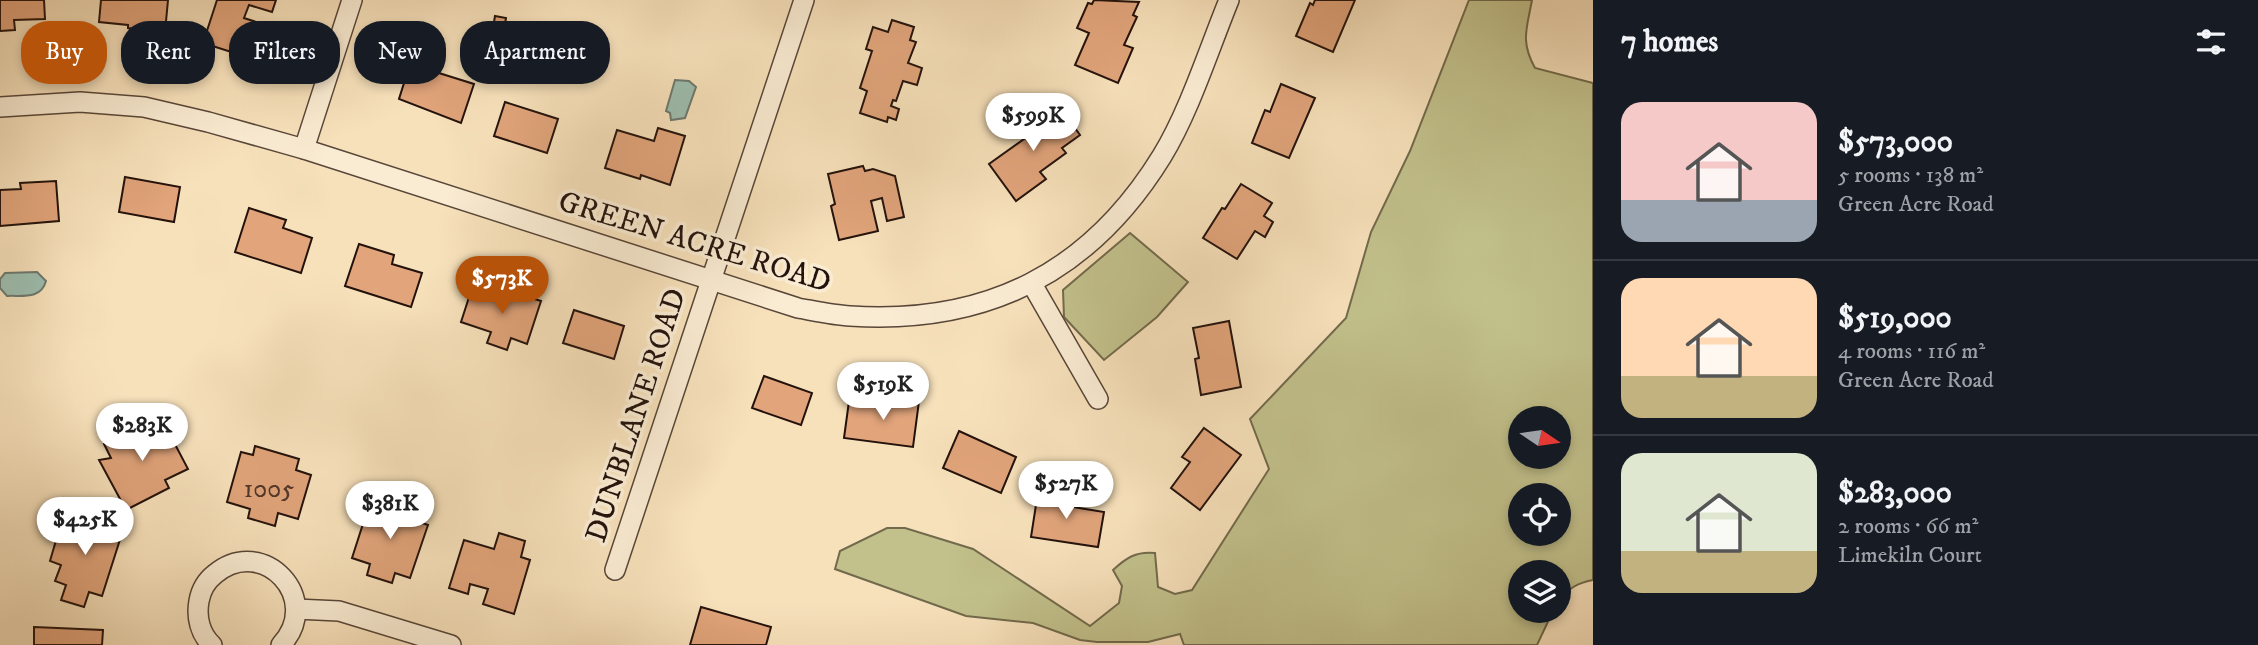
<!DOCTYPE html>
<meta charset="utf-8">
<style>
:root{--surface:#171b24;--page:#20242c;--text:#f1f3f6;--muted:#9ea1a6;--line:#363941;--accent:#b45309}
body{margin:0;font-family:"IM FELL DW Pica",serif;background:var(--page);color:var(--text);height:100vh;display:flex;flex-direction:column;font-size:26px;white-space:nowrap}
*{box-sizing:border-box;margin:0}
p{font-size:23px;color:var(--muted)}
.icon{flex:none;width:38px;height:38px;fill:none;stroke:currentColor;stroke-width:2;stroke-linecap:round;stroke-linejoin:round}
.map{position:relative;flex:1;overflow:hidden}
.side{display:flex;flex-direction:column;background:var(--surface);width:665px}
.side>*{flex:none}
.top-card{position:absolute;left:21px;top:21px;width:665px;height:63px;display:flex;gap:14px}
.needle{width:46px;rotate:103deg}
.controls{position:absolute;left:1508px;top:406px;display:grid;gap:14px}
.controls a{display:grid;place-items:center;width:63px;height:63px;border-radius:50%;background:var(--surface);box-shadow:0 4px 10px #0003;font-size:35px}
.price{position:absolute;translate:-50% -60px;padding:0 16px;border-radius:24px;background:#fff;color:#222;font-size:23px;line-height:46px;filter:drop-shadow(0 2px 4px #0008)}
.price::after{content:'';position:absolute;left:50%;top:42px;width:21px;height:16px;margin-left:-10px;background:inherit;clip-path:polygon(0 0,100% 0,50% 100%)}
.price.on{background:var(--accent);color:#fff}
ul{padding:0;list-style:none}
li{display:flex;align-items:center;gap:21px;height:175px;padding:0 28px}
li+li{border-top:2px solid var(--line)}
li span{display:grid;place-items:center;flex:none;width:196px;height:140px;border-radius:21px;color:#555}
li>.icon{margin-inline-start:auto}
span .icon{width:84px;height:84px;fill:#fffc;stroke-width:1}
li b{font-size:30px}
h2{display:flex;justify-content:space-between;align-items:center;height:84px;padding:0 28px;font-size:30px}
.tag{padding:0 24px;border-radius:28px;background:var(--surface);box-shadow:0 4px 10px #0003;font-size:24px;line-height:63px}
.tag.on{background:var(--accent);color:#fff}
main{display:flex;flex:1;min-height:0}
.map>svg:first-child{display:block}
.green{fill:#c2c18c;stroke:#726a4c;stroke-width:2;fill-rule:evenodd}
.water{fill:#9dbeb0;stroke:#6c796e;stroke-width:2}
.building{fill:#e1a47b;stroke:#23120c;stroke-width:2}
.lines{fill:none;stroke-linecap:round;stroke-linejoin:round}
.minor-casing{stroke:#584638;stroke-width:22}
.minor{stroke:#faecd3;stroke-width:19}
.labels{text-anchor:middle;stroke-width:7;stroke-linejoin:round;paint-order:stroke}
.number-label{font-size:26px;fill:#523628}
.street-label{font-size:30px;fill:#23120c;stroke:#faecd3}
</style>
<main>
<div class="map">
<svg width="1593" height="645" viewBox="0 0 1593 645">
<rect width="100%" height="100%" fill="#f7e1bb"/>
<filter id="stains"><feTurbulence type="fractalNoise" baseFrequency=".00286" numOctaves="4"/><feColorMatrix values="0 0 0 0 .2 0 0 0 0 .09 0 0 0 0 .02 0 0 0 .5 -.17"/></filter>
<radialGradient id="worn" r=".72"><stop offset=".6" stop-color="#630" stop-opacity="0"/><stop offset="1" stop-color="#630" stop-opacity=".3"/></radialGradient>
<g class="green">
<path d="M1469 0H1532C1527 28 1520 41 1535 68L1593 83V580C1578 583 1568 588 1559 601V572H1521V611H1553L1537 645H1184L1180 634 1148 642H1097L1080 640 1033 623 966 616 835 569 840 551 887 528H905L973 549 1090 626 1119 603 1122 586 1113 570C1126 558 1136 551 1155 553L1158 587 1175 594 1192 590 1269 469 1250 419 1346 318 1371 232 1410 151ZM1521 418H1559V457H1521ZM1521 495H1559V534H1521Z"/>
<path d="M1130 233 1188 282 1157 317 1104 360 1064 317 1063 290Z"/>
</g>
<g class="water">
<path d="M675 80 689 81 696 87 685 118 671 120 670 113 666 111Z"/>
<path d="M37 272 46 281C41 300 21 295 7 296L0 288V279L5 273Z"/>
</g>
<g class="building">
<path d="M0 0H44L45 19 14 20 15 30 0 31Z"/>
<path d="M101 0H168L165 32 128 28V25L99 22Z"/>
<path d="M217 0H276L272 12 249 5 244 18 269 26 257 60 203 43Z"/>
<path d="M1094 0 1139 2 1133 15 1137 17 1124 45 1133 48 1118 83 1075 65 1089 33 1077 28 1088 3 1092 4Z"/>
<path d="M1315 0H1355L1333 52 1296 36 1310 3 1313 5Z"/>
<path d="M495 16 506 18 504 30 493 28Z"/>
<path d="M892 20 914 27 910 40 916 42 908 63 922 68 917 85 903 81 896 101 893 100 891 106 899 109 896 120 888 117 887 122 860 113 867 91 860 88 872 51 866 49 873 27 888 32Z"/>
<path d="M410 64 474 84 461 123 399 99Z"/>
<path d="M1281 84 1315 98 1289 158 1252 143 1265 110 1270 112Z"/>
<path d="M505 102 558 119 547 153 494 136Z"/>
<path d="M1034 109 1047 126 1064 113 1080 135 1062 148 1066 153 1040 172 1046 179 1016 201 989 164 1024 139 1013 124Z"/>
<path d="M658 128 685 136 670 185 641 175 640 179 605 168 617 130 654 141Z"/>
<path d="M863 166 865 171 873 169 895 176 904 217 887 221 882 198 871 201 878 231 839 240 831 206 835 204 828 174Z"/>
<path d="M125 177 180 187 174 222 119 212Z"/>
<path d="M56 181 59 221 0 226V190L21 189 20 183Z"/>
<path d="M1241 184 1272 203 1264 216 1273 222 1265 237 1255 231 1237 259 1203 238 1222 208 1225 209Z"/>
<path d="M249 208 286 220 283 228 312 238 301 273 235 252Z"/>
<path d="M359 244 394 255 392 264 422 273 411 307 345 286Z"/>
<path d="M472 288 502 298 505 290 541 301 527 344 511 338 507 350 487 343 491 332 461 322Z"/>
<path d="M574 310 624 326 614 359 563 343Z"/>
<path d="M1229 321 1241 387 1201 395 1195 359 1199 358 1193 328Z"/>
<path d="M764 376 812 393 801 425 752 408Z"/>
<path d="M881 396 919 401 913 447 844 438 849 401 881 405Z"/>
<path d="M155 418 162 431 167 429 188 469 165 480 169 488 126 510 99 460 111 458 104 444Z"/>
<path d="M1204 428 1241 455 1200 510 1171 488 1190 462 1182 457Z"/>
<path d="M959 431 1016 457 1001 493 943 468Z"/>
<path d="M255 446 299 459 296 470 311 475 298 519 278 513 275 526 248 518 250 509 227 502 241 452 253 455Z"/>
<path d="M1038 492 1074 498 1073 507 1104 512 1098 547 1031 537Z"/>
<path d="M370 502 393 510 396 502 416 509 413 520 428 525 410 578 395 573 392 583 367 575 370 564 352 558Z"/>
<path d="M81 514 124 527 102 596 89 592 84 607 61 600 66 585 55 581 61 565 50 561 62 520 78 526Z"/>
<path d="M499 533 525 541 521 557 530 560 514 614 483 604 488 589 470 584 468 594 449 588 464 540 494 549Z"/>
<path d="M701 607 771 627 766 645H690Z"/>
<path d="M34 627 103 630 102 645H34Z"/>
</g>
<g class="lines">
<g class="minor-casing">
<g id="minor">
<path d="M0 107 80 102 144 107 208 122 304 149 798 308C815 311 833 315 850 316 987 325 1090 273 1162 156 1189 112 1209 49 1229 0"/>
<path d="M304 149 352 0"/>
<path d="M1032 284 1098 399"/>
<path d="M615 570 804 0"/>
<path d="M296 609 339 611 451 645"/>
<path d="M212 645C200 634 196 617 199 601 201 590 206 581 215 574 263 534 324 599 281 645"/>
</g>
</g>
<use href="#minor" class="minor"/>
</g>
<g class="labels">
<g class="number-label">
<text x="269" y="497">1005</text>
</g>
<g class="street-label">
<text transform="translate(695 241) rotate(17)" y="10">GREEN ACRE ROAD</text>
<text transform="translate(635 415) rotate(-72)" y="10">DUNBLANE ROAD</text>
</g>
</g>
<rect width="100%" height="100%" filter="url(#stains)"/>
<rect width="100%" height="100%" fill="url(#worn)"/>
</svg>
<div class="controls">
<a><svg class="needle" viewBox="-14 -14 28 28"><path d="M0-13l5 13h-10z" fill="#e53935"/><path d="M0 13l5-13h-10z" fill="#9ea1a6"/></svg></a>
<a><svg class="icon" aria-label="locate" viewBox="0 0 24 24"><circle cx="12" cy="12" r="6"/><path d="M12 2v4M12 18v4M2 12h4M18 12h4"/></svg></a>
<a><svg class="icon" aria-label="layers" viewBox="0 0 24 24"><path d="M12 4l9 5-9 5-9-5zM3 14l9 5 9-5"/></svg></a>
</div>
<b class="price" style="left:1033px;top:153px">$599K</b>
<b class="price on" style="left:502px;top:316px">$573K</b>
<b class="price" style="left:883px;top:422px">$519K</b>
<b class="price" style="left:142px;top:463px">$283K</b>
<b class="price" style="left:1066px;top:521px">$527K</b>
<b class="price" style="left:390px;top:541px">$381K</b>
<b class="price" style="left:85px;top:557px">$425K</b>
<div class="top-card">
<a class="tag on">Buy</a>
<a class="tag">Rent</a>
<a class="tag">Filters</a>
<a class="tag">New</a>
<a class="tag">Apartment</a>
</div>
</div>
<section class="side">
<h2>7 homes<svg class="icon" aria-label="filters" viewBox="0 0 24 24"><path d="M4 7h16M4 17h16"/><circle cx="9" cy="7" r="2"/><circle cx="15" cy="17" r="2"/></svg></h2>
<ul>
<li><span style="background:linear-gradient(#f6c9c9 70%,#9aa5b1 0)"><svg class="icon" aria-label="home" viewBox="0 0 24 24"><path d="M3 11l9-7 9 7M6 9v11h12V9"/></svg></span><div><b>$573,000</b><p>5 rooms · 138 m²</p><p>Green Acre Road</p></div></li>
<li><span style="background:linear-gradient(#ffd9b3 70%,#c2b280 0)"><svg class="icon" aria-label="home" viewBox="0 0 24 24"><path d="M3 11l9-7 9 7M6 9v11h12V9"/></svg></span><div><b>$519,000</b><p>4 rooms · 116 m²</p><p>Green Acre Road</p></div></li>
<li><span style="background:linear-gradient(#dfe7d0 70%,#c2b280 0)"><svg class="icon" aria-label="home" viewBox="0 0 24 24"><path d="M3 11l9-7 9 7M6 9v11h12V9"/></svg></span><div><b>$283,000</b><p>2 rooms · 66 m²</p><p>Limekiln Court</p></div></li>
</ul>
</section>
</main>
